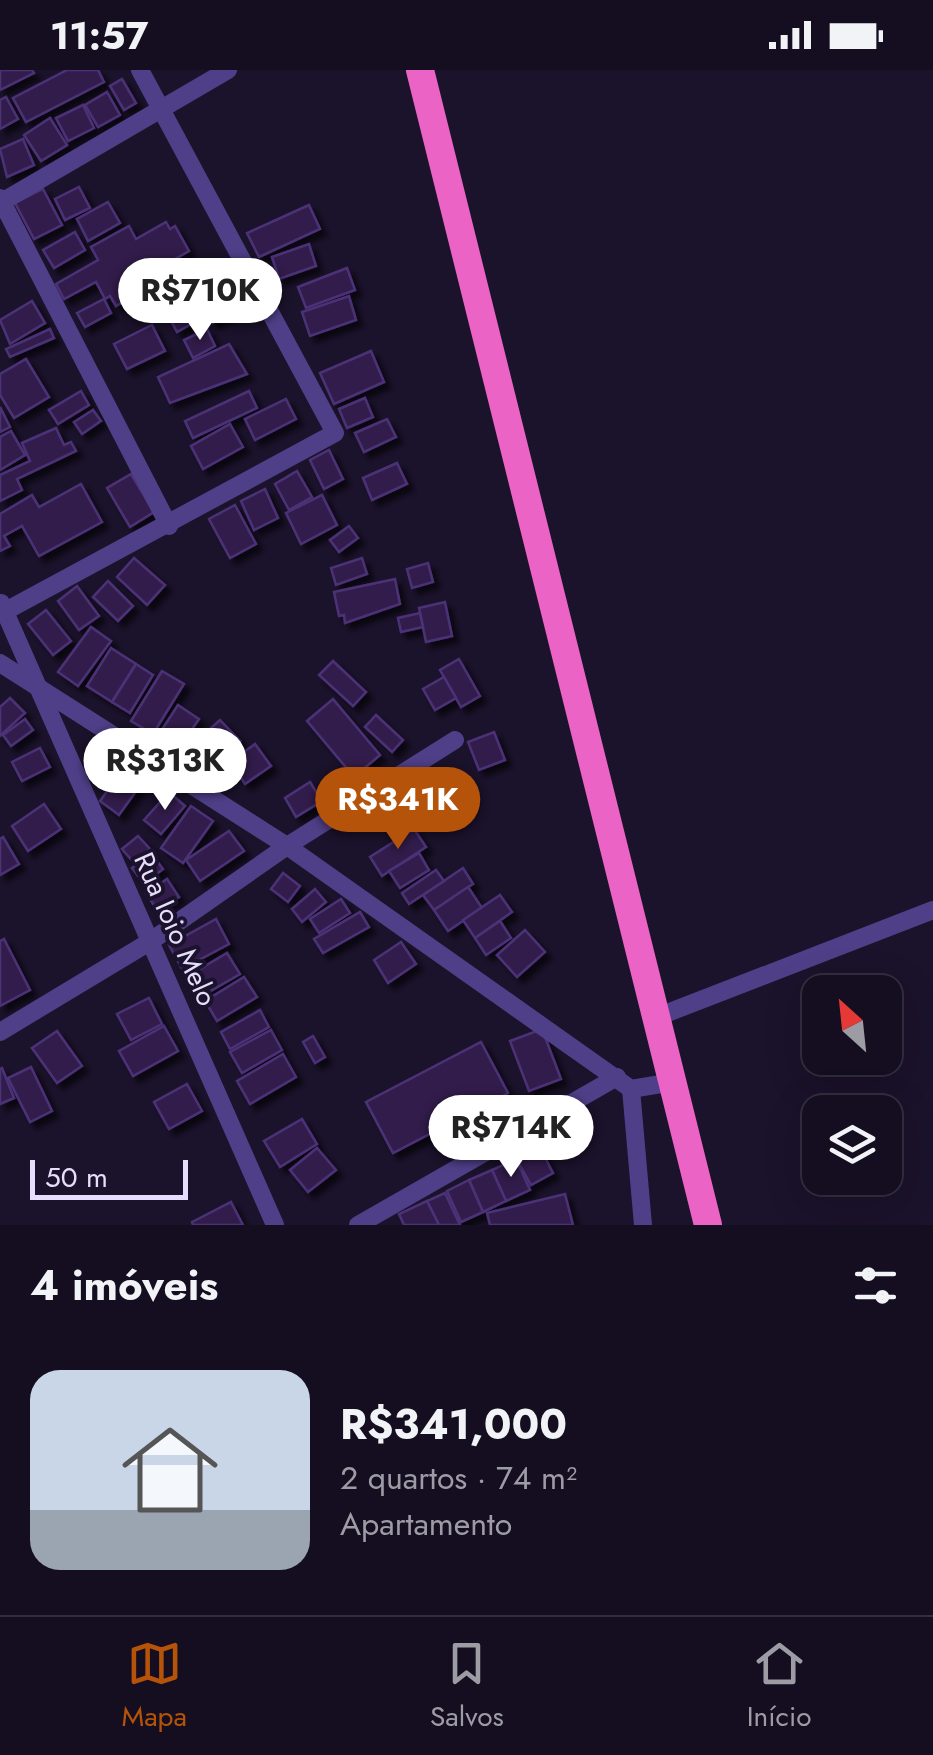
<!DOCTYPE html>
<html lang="pt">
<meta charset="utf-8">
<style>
:root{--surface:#140e20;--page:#211c2d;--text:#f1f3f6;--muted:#9d9ca5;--line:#332e3e;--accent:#b45309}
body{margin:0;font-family:Jost,sans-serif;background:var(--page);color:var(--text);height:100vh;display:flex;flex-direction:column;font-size:38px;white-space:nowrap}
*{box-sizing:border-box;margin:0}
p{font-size:32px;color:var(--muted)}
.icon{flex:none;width:55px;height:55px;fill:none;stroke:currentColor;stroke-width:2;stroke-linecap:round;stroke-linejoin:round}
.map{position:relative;height:1155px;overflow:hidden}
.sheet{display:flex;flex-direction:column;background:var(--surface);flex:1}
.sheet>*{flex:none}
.needle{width:65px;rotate:333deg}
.fabs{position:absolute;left:802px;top:905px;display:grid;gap:20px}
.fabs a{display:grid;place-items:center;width:100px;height:100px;border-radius:20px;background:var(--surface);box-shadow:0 10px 40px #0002,0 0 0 2px var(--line);font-size:50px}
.scale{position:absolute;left:30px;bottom:25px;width:158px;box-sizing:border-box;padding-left:10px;border:5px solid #e7defe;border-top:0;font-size:28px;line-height:35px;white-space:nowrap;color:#e7defe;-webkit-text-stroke:8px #1b122b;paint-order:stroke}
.price{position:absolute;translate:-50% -85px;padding:0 22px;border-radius:35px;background:#fff;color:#222;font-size:32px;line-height:65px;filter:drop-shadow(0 2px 5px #0008)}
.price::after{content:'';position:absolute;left:50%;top:60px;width:30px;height:22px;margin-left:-15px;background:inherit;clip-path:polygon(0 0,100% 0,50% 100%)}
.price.current{background:var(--accent);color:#fff}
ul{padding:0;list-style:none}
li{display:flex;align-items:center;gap:30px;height:250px;padding:0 30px}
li+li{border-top:2px solid var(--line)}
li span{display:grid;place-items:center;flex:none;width:280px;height:200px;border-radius:30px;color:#555}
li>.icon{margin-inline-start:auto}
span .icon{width:120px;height:120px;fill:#fffc;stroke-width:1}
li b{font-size:42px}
h2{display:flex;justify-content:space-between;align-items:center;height:120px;padding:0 30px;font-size:42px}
.status{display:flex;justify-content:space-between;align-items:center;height:70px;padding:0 50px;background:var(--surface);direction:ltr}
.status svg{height:28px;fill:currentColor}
.dock{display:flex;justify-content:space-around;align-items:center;height:140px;border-top:2px solid var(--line);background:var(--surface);font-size:28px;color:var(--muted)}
.dock a{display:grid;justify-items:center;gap:5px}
.dock .current{color:var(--accent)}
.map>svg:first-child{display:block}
.building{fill:#301f4c;stroke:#4c3277;stroke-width:2.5;filter:url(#shadow)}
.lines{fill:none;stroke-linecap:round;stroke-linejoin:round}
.minor{stroke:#4f3f88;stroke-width:18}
.trunk{stroke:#eb63c4;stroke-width:28}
.labels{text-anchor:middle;stroke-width:8;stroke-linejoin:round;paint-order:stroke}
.street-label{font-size:28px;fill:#e7defe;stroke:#1b122b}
</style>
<div class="status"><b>11:57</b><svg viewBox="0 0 49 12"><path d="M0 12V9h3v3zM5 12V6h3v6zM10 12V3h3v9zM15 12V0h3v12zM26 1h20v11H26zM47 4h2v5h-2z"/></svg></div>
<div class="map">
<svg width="933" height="1155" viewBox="0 0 933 1155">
<defs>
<filter id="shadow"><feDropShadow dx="6" dy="6" stdDeviation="2.5" flood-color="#0009"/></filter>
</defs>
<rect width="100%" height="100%" fill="#1b122b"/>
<g class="building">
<path d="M0 0H32L34 3 0 20Z"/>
<path d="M67 0H98L104 12 26 52 13 28Z"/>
<path d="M122 9 136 33 124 40 110 16Z"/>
<path d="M107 22 120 45 98 57 85 35Z"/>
<path d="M6 27 18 49 0 59V30Z"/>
<path d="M83 35 94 58 68 71 56 48Z"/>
<path d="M50 48 67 75 41 91 24 65Z"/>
<path d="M23 69 34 95 7 107 0 79Z"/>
<path d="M79 117 90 138 65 150 55 129Z"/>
<path d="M43 119 62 155 34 169 15 133Z"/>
<path d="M108 132 120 153 88 171 77 149Z"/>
<path d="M309 135 320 159 259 187 247 163Z"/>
<path d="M166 152 170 159 175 156 189 181 133 213 139 223 116 236 110 226 105 229 96 212 64 229 56 214 98 190 91 177 129 156 136 169Z"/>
<path d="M75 162 85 180 54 198 43 180Z"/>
<path d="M309 174 316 196 279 209 272 187Z"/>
<path d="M347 198 355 220 306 238 298 217Z"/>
<path d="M199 199 216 229 188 245 193 253 177 262 161 232 172 227 166 217Z"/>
<path d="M242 220 249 234 213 253 206 239Z"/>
<path d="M349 226 356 250 310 266 302 242Z"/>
<path d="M104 229 111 243 85 257 77 243Z"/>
<path d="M32 231 45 253 10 274 0 250Z"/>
<path d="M152 255 165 281 127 299 114 274Z"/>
<path d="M50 259 54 268 10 287 6 279Z"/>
<path d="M207 259 215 276 193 288 184 270Z"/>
<path d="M229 274 247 304 170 333 158 307Z"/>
<path d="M371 281 384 312 334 334 320 303Z"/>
<path d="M26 289 49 327 14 348 0 325V304Z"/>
<path d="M81 321 89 335 58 354 49 340Z"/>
<path d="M249 321 257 338 193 368 185 351Z"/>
<path d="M365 328 373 347 347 358 339 339Z"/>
<path d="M286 329 296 349 255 370 245 349Z"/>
<path d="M0 337 10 357 0 362Z"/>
<path d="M93 340 101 351 82 364 74 352Z"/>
<path d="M387 349 396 367 364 382 355 363Z"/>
<path d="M230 354 243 377 203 399 191 376Z"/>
<path d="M56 358 64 375 71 372 76 381 17 409 22 420 0 431V405L30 391 22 373Z"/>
<path d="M11 361 25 385 0 400V367Z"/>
<path d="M329 380 343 409 324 419 310 390Z"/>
<path d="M397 393 407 414 372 430 363 408Z"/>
<path d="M297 401 312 427 289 440 275 414Z"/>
<path d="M131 404 154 442 130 457 107 418Z"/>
<path d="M81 414 102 452 39 486 22 456 4 466 10 476 0 481V444L32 425 39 437Z"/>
<path d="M265 419 278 448 254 460 241 431Z"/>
<path d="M322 425 337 455 301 474 286 443Z"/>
<path d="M235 435 256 474 230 488 209 449Z"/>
<path d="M349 456 358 468 339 482 330 470Z"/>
<path d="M134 488 165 515 147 535 117 507Z"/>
<path d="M362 488 367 504 336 515 331 498Z"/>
<path d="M428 493 433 512 412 518 407 499Z"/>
<path d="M395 509 400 534 345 553 344 545 339 546 334 522Z"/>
<path d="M108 511 133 536 118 551 93 527Z"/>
<path d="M77 516 99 546 79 560 58 531Z"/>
<path d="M445 532 452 566 426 572 419 538Z"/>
<path d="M46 540 71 571 53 585 28 554Z"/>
<path d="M420 543 423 557 401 562 398 548Z"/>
<path d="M91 557 111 571 78 616 58 602Z"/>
<path d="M111 578 136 594 112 632 87 616Z"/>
<path d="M459 589 480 626 461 637 440 600Z"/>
<path d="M333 591 366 622 353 636 319 605Z"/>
<path d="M136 594 153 605 130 643 112 632Z"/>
<path d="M162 601 184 614 153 664 131 651Z"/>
<path d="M444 607 456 628 435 640 423 619Z"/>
<path d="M10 628 25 643 0 666V637Z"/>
<path d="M333 629 380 685 354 707 307 651Z"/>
<path d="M178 635 199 649 184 671 163 658Z"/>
<path d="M376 645 403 670 392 682 365 657Z"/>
<path d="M25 649 33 660 11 676 3 665Z"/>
<path d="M220 650 240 671 213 695 193 674Z"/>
<path d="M494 662 505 690 479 700 468 672Z"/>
<path d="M255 674 271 696 245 714 230 692Z"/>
<path d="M40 678 50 697 22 711 12 692Z"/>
<path d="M100 694 118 707 109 718 91 705Z"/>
<path d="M125 696 144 710 119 745 100 731Z"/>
<path d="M310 712 322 731 296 747 285 728Z"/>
<path d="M169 722 185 736 161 764 144 750Z"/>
<path d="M44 734 61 759 28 781 12 756Z"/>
<path d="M191 736 213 751 183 793 161 778Z"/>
<path d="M414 759 426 777 382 806 370 787Z"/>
<path d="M229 761 244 781 200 811 186 790Z"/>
<path d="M138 766 150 779 134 793 122 779Z"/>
<path d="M3 767 19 794 0 805V769Z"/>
<path d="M151 783 163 799 144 814 132 798Z"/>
<path d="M419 783 429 800 400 818 389 801Z"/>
<path d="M463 798 473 814 434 840 423 825Z"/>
<path d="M436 800 444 811 409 834 402 823Z"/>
<path d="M283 803 300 816 288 832 271 819Z"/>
<path d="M167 809 179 827 157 840 146 823Z"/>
<path d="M468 817 482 838 448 861 434 840Z"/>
<path d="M315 819 326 832 302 852 292 839Z"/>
<path d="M500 825 512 842 475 868 463 850Z"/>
<path d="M341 829 350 843 319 863 310 849Z"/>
<path d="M360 842 369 857 323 883 314 869Z"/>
<path d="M216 849 229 874 182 899 169 875Z"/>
<path d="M500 851 511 868 486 885 475 868Z"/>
<path d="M525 860 545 882 517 907 497 885Z"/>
<path d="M4 869 30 920 0 936V871Z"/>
<path d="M401 872 416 894 388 913 374 890Z"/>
<path d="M227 883 240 904 202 926 190 905Z"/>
<path d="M244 907 257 927 217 951 205 931Z"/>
<path d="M149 928 162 954 131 970 117 944Z"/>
<path d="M260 940 269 957 230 979 221 962Z"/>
<path d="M164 956 178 981 133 1006 119 981Z"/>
<path d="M542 959 561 1009 529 1021 510 971Z"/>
<path d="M271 960 282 980 242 1003 230 982Z"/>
<path d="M57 961 82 996 57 1013 32 978Z"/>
<path d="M313 966 325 987 315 993 303 972Z"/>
<path d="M481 972 508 1023 393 1083 366 1032Z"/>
<path d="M283 984 296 1007 250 1034 237 1011Z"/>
<path d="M31 997 52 1041 30 1052 8 1008Z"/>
<path d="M2 998 14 1028 0 1034V999Z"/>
<path d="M187 1014 202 1041 169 1059 154 1032Z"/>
<path d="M302 1049 317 1074 280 1097 264 1071Z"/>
<path d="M539 1076 553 1103 531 1115 516 1088Z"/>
<path d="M317 1078 336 1100 308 1122 290 1100Z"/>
<path d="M516 1089 530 1120 506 1131 492 1100Z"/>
<path d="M492 1100 506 1131 483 1142 469 1110Z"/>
<path d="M469 1110 483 1142 461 1152 447 1121Z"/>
<path d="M445 1123 460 1155H439L427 1131Z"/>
<path d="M565 1124 573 1155H490L487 1143Z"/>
<path d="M427 1131 439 1155H404L399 1144Z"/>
<path d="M231 1132 243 1155H193L192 1152Z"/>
</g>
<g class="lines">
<g class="minor">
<path d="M0 128 169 456"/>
<path d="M0 133 228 0"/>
<path d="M1 533 275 1155"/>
<path d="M0 544 335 363 140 0"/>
<path d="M0 593 287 776 631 1019 673 1012"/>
<path d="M657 947 933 840"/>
<path d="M0 962 151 871 287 776 455 670"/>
<path d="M631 1019 643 1155"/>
<path d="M358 1155 617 1007"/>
</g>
<path class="trunk" d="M420 0 708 1155"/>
</g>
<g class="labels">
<g class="street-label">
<text transform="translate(176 859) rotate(66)" y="10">Rua Ioio Melo</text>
</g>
</g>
</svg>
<div class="fabs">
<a><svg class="needle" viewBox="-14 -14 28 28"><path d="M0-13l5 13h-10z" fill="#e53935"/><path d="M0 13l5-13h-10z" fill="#9d9ca5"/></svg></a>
<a><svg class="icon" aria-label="layers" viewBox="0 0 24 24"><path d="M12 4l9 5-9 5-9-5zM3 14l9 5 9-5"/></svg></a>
</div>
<div class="scale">50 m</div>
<b class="price" style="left:200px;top:273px">R$710K</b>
<b class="price" style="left:165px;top:743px">R$313K</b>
<b class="price current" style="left:398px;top:782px">R$341K</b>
<b class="price" style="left:511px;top:1110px">R$714K</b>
</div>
<section class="sheet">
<h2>4 imóveis<svg class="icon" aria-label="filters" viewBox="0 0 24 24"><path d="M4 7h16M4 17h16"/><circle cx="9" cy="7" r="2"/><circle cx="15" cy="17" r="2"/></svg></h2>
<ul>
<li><span style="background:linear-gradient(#c9d6e8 70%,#9aa5b1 0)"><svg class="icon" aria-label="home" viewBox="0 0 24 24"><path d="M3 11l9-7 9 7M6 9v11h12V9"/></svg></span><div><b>R$341,000</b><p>2 quartos · 74 m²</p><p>Apartamento</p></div></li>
</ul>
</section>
<nav class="dock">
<a class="current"><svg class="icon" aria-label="map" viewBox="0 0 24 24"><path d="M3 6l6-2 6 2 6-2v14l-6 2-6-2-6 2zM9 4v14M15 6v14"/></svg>Mapa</a>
<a><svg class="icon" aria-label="saved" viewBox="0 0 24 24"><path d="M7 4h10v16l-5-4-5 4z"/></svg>Salvos</a>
<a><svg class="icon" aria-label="home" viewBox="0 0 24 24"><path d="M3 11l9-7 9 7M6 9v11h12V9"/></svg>Início</a>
</nav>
